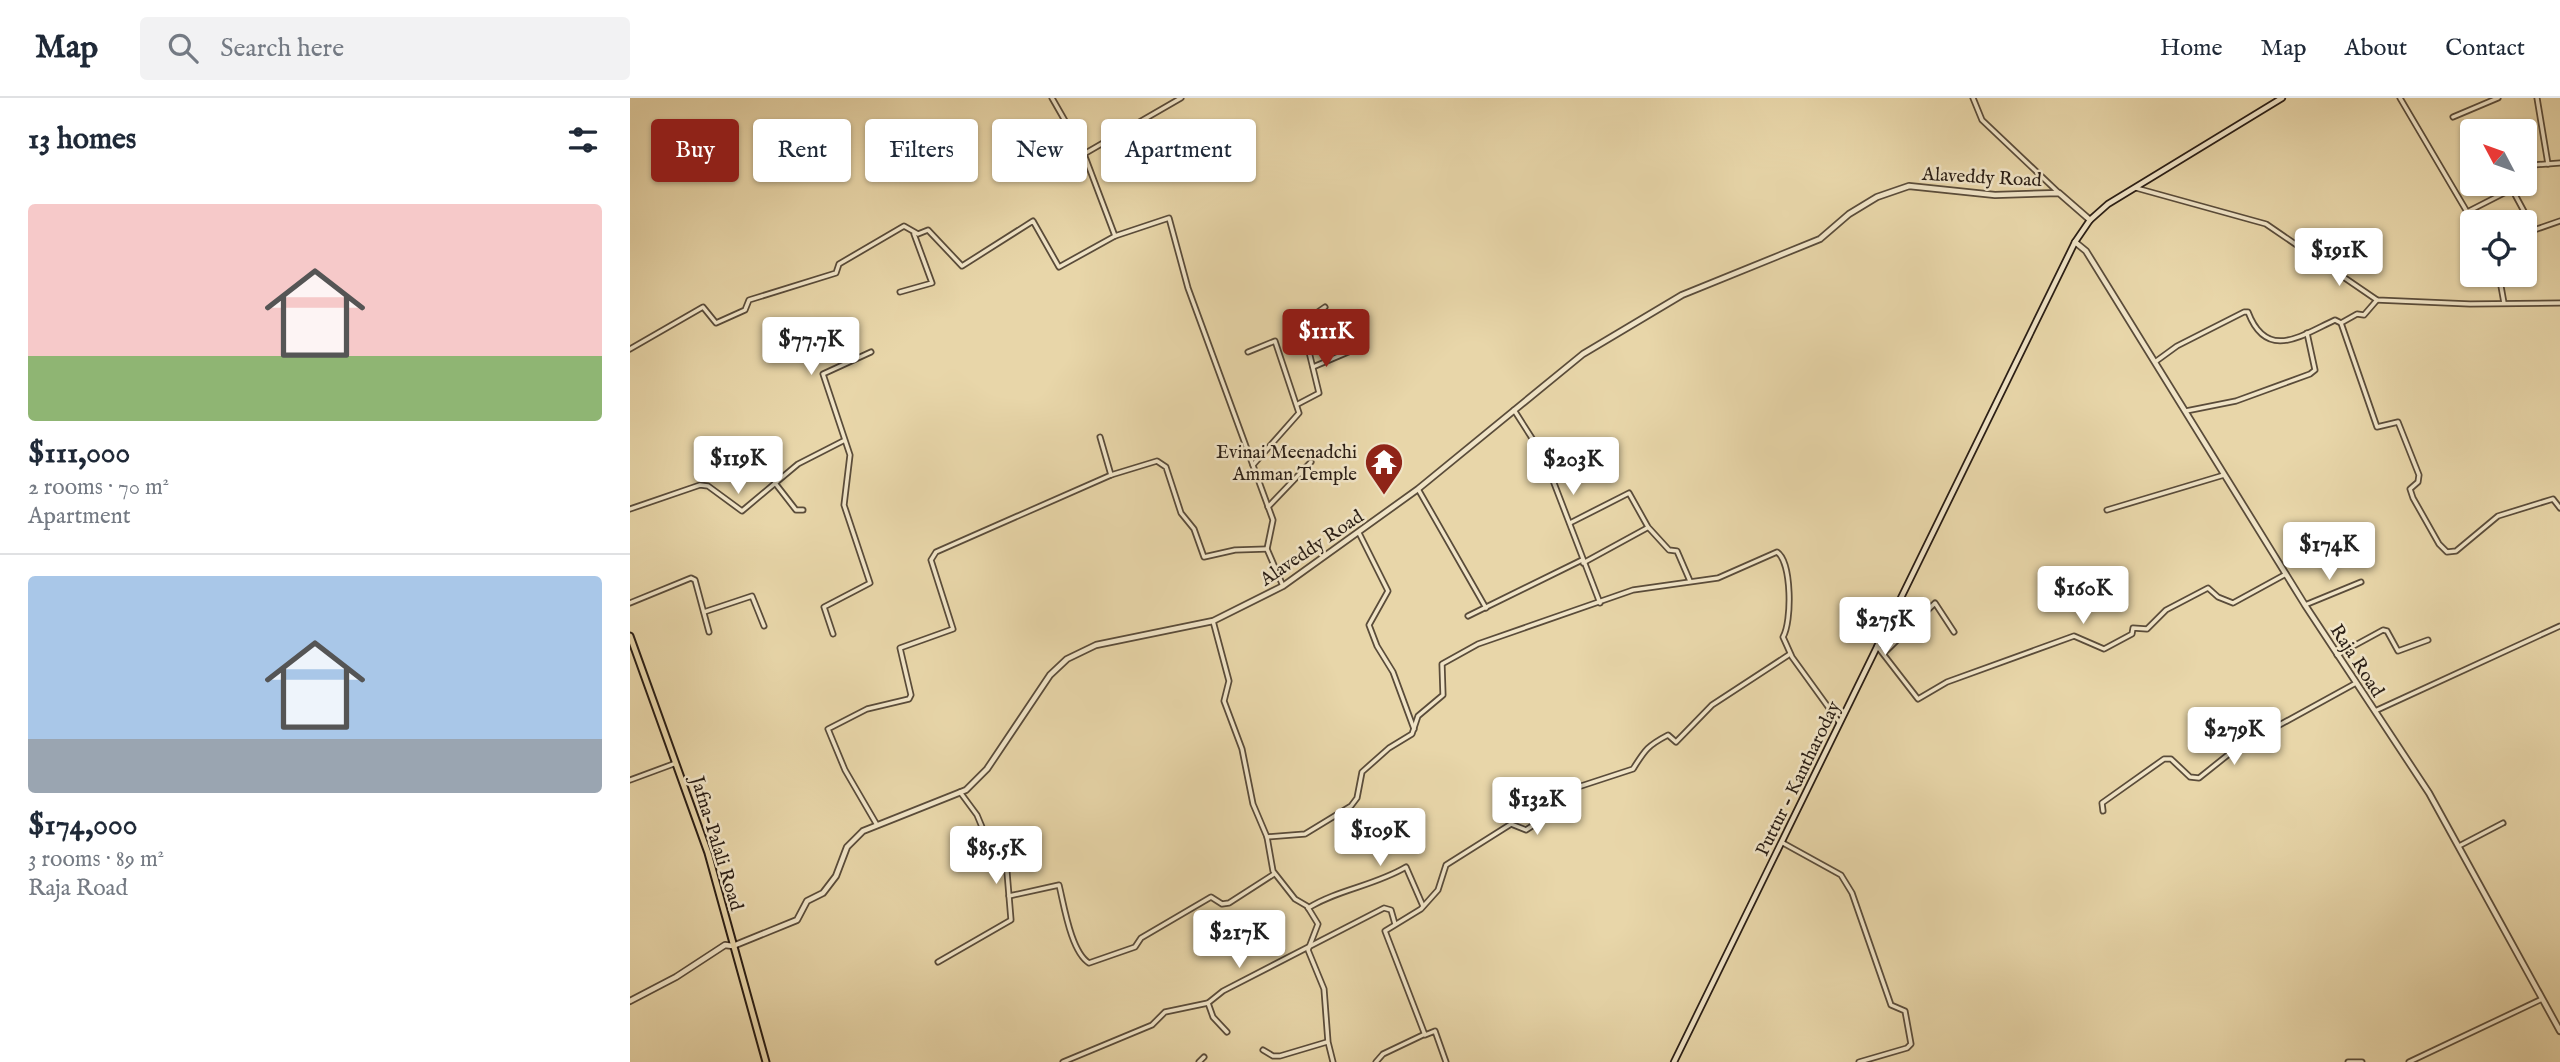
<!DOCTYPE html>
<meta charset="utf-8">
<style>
:root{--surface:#fff;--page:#f2f2f3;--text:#1f2937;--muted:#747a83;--line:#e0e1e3;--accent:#8f2418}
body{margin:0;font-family:"IM FELL English",serif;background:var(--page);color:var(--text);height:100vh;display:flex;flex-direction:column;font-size:26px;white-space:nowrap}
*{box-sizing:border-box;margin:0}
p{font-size:23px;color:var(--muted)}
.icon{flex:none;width:38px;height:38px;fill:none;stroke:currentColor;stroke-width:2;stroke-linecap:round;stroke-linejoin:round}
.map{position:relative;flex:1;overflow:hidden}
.drawer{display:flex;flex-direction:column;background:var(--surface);width:630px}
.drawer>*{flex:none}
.banner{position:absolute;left:21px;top:21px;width:665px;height:63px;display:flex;gap:14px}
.needle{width:46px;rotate:311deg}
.buttons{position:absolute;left:1830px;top:21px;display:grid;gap:14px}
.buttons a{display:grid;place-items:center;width:77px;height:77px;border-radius:7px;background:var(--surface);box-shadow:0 2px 5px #0004;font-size:35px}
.price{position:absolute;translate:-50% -60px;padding:0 16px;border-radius:7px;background:#fff;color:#222;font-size:23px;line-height:46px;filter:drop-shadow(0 2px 4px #0008)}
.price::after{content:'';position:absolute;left:50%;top:42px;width:21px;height:16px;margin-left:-10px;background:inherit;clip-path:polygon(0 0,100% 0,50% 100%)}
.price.selected{background:var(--accent);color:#fff}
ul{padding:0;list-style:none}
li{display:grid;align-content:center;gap:14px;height:371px;padding:0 28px}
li+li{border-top:2px solid var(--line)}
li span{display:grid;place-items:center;height:217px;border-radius:7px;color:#555}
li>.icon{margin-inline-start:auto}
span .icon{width:126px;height:126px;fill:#fffc;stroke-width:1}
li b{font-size:30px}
h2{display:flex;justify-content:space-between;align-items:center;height:84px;padding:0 28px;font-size:30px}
.pill{padding:0 24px;border-radius:7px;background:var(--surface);box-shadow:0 2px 5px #0004;font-size:24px;line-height:63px}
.pill.selected{background:var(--accent);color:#fff}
header{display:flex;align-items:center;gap:42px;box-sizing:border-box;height:98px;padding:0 35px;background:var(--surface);border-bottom:2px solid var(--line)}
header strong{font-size:33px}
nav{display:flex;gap:38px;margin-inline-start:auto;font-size:24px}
.search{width:490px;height:63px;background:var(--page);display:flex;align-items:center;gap:18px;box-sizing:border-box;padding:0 24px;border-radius:7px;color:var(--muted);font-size:26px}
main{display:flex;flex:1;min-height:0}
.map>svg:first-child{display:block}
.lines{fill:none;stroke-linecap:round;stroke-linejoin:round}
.minor-casing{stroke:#5a4c3a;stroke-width:7}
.tertiary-casing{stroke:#5a4c3a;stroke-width:8}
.secondary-casing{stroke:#2a1e15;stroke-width:8}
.primary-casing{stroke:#2a1e15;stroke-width:9}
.minor{stroke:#f0e4c7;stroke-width:3.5}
.tertiary{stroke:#f0e4c7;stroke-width:4.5}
.secondary{stroke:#f0e4c7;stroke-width:4.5}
.primary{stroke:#e8d6a9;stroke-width:5}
.labels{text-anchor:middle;stroke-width:5;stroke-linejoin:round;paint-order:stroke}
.street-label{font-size:19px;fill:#2a1e15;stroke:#f0e4c7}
.poi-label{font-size:19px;fill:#2a1e15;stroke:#f0e4c7;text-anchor:end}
</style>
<header>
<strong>Map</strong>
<div class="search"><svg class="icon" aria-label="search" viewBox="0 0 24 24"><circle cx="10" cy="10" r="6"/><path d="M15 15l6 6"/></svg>Search here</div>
<nav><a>Home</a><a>Map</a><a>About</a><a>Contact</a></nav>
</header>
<main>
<section class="drawer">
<h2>13 homes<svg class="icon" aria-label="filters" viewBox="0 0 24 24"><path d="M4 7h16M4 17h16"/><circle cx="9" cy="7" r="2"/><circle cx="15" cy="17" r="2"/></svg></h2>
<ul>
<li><span style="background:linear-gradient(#f6c9c9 70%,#8fb573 0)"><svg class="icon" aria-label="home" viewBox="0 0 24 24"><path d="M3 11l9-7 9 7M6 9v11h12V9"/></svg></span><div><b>$111,000</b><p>2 rooms · 70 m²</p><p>Apartment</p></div></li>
<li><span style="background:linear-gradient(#a9c7e8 75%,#9aa5b1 0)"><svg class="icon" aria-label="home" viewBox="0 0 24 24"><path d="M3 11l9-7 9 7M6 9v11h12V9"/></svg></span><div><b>$174,000</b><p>3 rooms · 89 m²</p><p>Raja Road</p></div></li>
</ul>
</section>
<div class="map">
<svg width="1930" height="964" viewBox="0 0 1930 964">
<rect width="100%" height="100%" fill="#e8d6a9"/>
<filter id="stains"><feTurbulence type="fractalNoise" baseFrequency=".00286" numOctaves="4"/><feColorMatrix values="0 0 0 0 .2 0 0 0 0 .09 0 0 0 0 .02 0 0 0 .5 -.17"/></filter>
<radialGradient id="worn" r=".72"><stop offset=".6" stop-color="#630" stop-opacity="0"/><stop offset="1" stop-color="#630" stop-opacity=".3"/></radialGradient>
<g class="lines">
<g class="minor-casing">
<g id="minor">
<path d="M422 0 454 56 485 138 539 120 558 190 643 422 637 451 653 488"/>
<path d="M1343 0 1352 22 1429 95"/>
<path d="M1770 0 1843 124"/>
<path d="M1907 0 1918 66"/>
<path d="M1823 19 1868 0"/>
<path d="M454 56 551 0"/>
<path d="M1895 74 1903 67 1930 65"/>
<path d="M1506 90 1636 126 1747 202 1840 206 1930 205"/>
<path d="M1882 91 1904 132 1930 123"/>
<path d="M1837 114 1882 91 1885 86"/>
<path d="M1869 177 1874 205"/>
<path d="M270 194 302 185 284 136"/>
<path d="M1711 225 1747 329 1768 324 1789 377 1788 384 1780 391 1783 400 1809 446 1817 454 1826 453 1868 418 1923 401 1930 410"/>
<path d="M0 251 73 209 86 225 115 212 119 202 206 175 209 166 274 128 288 136 298 132 332 168 403 123 429 169 485 138"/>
<path d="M618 254 645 243 669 315 623 367"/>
<path d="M1525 264 1547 248 1614 214H1618C1637 264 1672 237 1705 222L1711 225 1727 216 1734 217 1747 202"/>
<path d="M683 269 730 249"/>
<path d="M668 306 689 295 672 225 695 209"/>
<path d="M884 312 914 359 970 505"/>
<path d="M1556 313 1606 303 1680 276 1685 272 1677 235"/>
<path d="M470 339 481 377"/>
<path d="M145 385 166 412H173"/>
<path d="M788 391 856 510"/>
<path d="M638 409 681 364"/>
<path d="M0 411 70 387 78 388 112 413 168 366 213 343"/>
<path d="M1477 412 1594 377"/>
<path d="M940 425 999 395 1018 429 1039 452 1047 453 1060 483"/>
<path d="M729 435 758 493 739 527 747 548 763 574 784 631"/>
<path d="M953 465 1017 430"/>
<path d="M0 505 61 480 65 482 79 534"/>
<path d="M1675 507 1731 484"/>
<path d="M74 514 122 498 134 528"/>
<path d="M838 518 952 462"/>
<path d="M583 523 599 583 594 603 612 651 623 706 637 739 643 773 665 801 677 808 688 826 678 852 694 891 698 944 703 964"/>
<path d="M203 536 194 509 240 485 214 407 220 357 193 276 241 254"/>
<path d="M1247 548 1288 601 1317 584 1444 538 1474 551 1502 536 1503 530 1517 531 1536 512 1578 490 1588 499 1603 505 1656 476"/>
<path d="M1254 555 1305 505 1324 534"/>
<path d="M1707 557 1753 532 1757 533 1768 553 1798 542"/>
<path d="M1745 613 1930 528"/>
<path d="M0 682 46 665"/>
<path d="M1473 713 1472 705 1534 661H1541L1560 679 1569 680 1604 652 1726 585"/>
<path d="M247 727 215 672 198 631 237 611 279 601 281 597 270 550 323 531 301 462 306 454 481 377 527 363 536 369 551 415 564 431 574 459 605 452 637 451"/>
<path d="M637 739 675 736 721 708 727 700 732 674 759 650 782 636 788 618 813 597 812 566 848 546 1003 492 1088 480 1147 454C1162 464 1162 524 1153 539L1162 559 1209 624"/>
<path d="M1153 745 1211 777 1222 795 1261 907 1275 913 1281 946 1277 950 1229 964"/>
<path d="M1829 748 1873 725"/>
<path d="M379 798 429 787C434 807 441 854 459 865L505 849 511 840 581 799 592 806 599 805 644 776"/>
<path d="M678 810C709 791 744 788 776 769L793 808"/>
<path d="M308 864 381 822 376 762 357 741 347 717 330 694"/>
<path d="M578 905 583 919 597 934"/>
<path d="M633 952 643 958H650L697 944"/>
<path d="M433 964 522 927 535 914 578 905 593 893 754 810 761 812 765 826"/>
<path d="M569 964 574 959"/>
<path d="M746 964 753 956 795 936"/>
<path d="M816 964 805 933 795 937 755 833 791 811 808 792 816 767 881 726 896 732 939 704 948 689 1003 671C1015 652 1017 648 1038 637L1046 644 1082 607 1160 556"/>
<path d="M1718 964H1732"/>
<path d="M1779 964 1912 901"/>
</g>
</g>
<g class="tertiary-casing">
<g id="tertiary">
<path d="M1445 144 1456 153 1675 507 1799 695 1930 933"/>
<path d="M0 903 46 879 95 847 103 848 167 822 177 803 193 795 206 778 217 749 233 733 336 692 357 671 420 577 437 561 466 547 583 523 653 488 788 391 953 256 1052 197 1190 141 1219 116 1247 99 1279 88 1365 97 1429 95 1460 122"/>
</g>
</g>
<g class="secondary-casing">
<path id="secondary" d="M1044 964 1445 144 1460 122 1478 106 1652 0"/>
</g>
<g class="primary-casing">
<path id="primary" d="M0 538 78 755 136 964"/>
</g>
<use href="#minor" class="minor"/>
<use href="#tertiary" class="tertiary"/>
<use href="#secondary" class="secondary"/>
<use href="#primary" class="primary"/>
</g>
<defs>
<g id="temple-pin" transform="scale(2.0125)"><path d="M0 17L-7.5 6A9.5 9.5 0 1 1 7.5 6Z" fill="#8f2418" stroke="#f0e4c7"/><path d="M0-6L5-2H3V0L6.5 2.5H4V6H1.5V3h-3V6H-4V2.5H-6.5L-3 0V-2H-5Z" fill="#fff"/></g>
</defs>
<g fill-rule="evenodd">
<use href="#temple-pin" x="754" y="364"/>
</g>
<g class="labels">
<g class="street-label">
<text transform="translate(1352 78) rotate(3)" y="7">Alaveddy Road</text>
<text transform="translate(681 449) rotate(-34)" y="7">Alaveddy Road</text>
<text transform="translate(1728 562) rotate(57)" y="7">Raja Road</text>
<text transform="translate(1167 680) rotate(-64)" y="7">Puttur - Kantharoday</text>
<text transform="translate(88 745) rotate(73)" y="7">Jafna-Palali Road</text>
</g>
<g class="poi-label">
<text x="727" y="360">Evinai Meenadchi<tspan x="727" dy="22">Amman Temple</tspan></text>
</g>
</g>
<rect width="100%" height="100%" filter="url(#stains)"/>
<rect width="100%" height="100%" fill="url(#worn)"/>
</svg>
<div class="buttons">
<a><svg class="needle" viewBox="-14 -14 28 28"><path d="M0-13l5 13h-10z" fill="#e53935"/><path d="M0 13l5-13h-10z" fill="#747a83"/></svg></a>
<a><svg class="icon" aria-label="locate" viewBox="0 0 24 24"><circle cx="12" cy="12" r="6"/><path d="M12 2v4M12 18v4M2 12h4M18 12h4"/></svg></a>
</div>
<b class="price" style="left:1709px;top:190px">$191K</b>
<b class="price selected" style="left:696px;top:271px">$111K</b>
<b class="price" style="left:181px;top:279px">$77.7K</b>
<b class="price" style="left:108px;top:398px">$119K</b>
<b class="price" style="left:943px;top:399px">$203K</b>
<b class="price" style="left:1699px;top:484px">$174K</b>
<b class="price" style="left:1453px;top:528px">$160K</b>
<b class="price" style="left:1255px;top:559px">$275K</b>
<b class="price" style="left:1604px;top:669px">$279K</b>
<b class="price" style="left:907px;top:739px">$132K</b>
<b class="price" style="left:750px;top:770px">$109K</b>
<b class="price" style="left:366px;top:788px">$85.5K</b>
<b class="price" style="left:609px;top:872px">$217K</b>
<div class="banner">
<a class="pill selected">Buy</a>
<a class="pill">Rent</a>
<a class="pill">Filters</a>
<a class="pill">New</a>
<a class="pill">Apartment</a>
</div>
</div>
</main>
